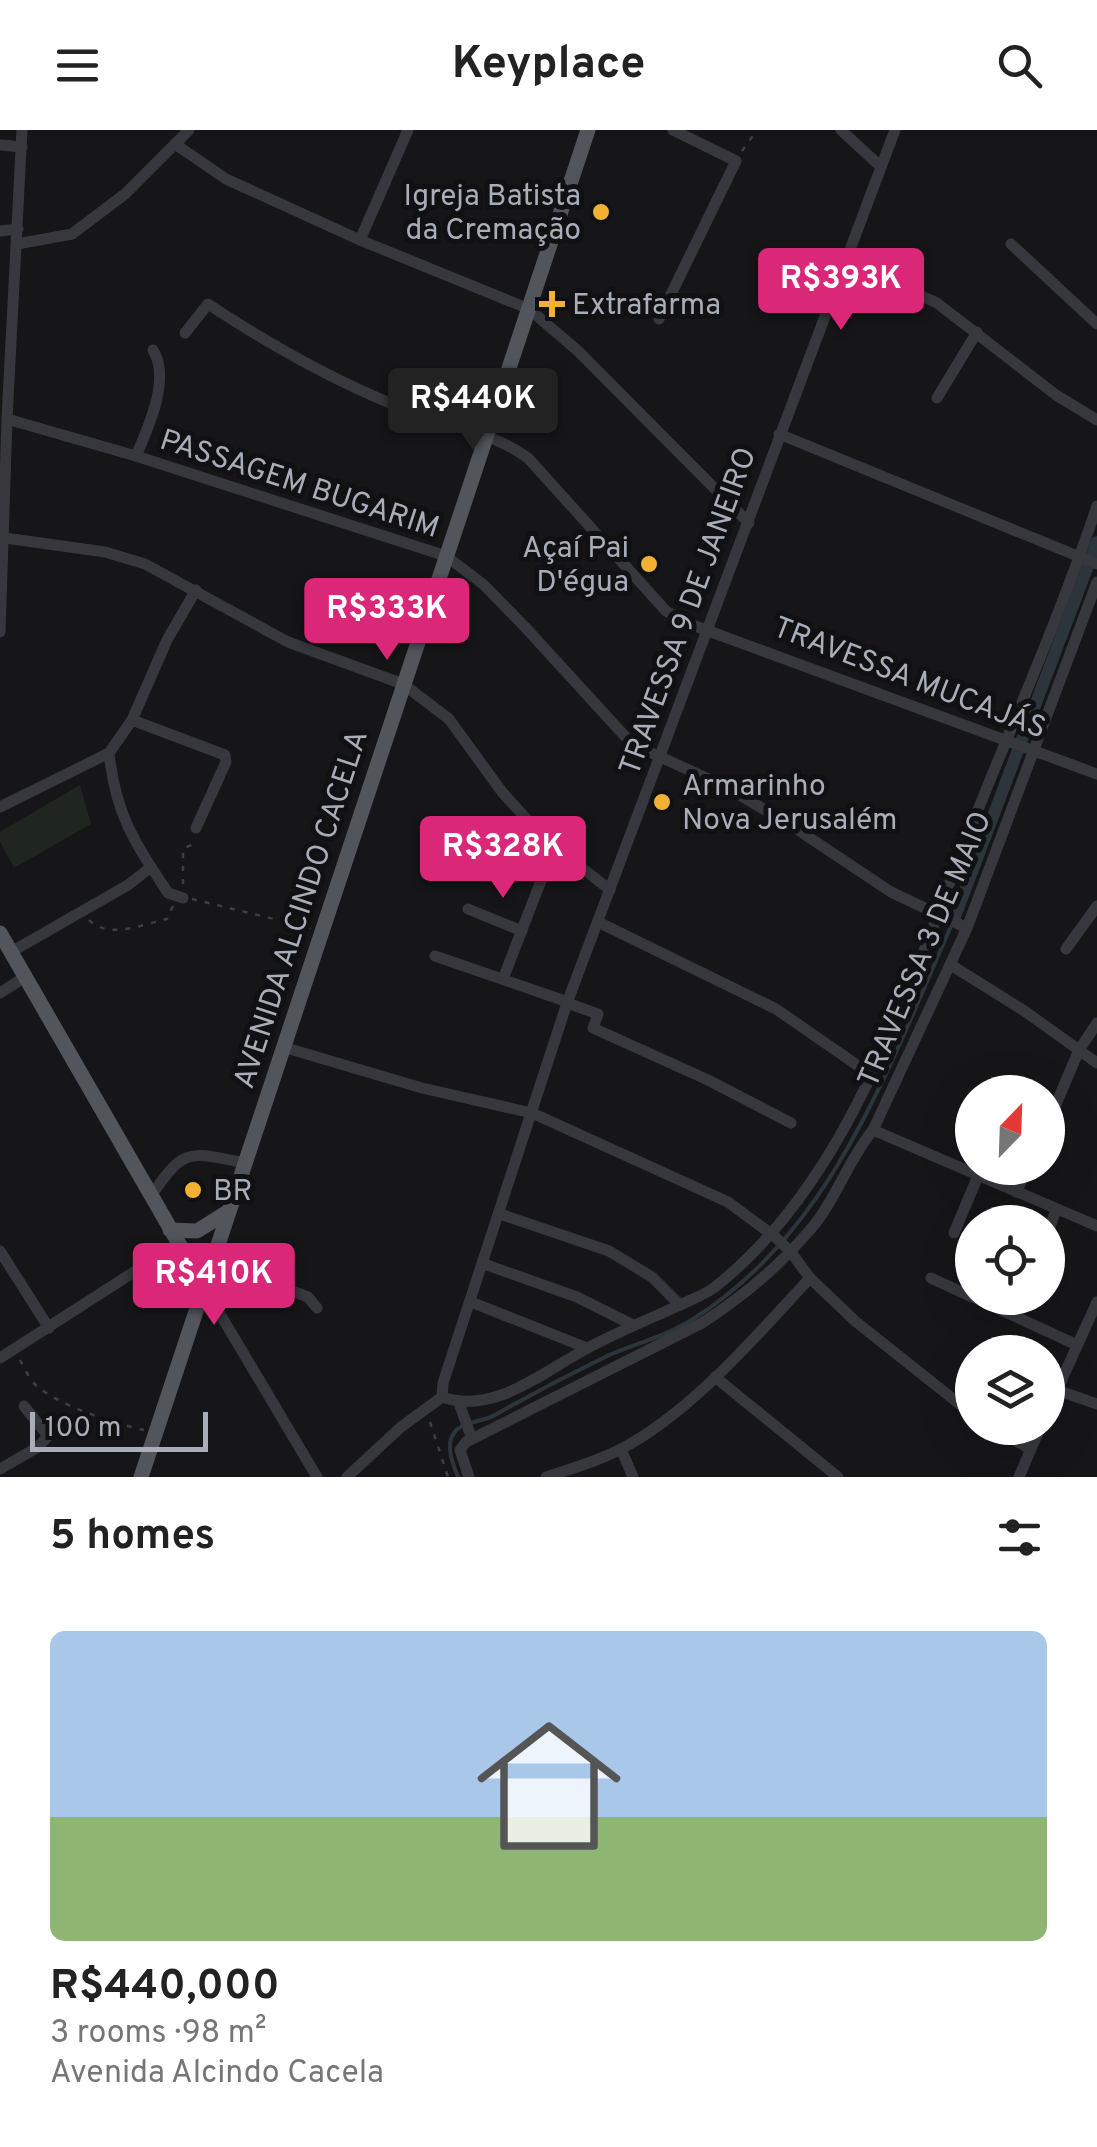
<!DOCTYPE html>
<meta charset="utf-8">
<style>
:root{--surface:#fff;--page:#f6f6f6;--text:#222;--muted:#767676;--line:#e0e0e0;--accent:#db2777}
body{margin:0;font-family:Overpass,sans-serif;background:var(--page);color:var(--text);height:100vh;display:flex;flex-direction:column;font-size:38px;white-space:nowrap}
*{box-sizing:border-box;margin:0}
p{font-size:32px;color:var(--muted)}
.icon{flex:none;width:55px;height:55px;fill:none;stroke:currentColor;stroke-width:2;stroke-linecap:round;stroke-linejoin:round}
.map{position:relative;height:1347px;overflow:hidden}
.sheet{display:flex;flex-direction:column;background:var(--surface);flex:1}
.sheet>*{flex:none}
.needle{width:65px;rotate:23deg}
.buttons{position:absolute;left:955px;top:945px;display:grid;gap:20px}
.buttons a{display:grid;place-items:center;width:110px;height:110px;border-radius:50%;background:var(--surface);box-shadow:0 10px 40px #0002;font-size:50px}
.scale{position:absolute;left:30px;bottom:25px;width:178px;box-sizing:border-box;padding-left:10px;border:5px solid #a8adb8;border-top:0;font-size:28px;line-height:35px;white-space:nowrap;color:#a8adb8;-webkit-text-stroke:8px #111113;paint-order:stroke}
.price{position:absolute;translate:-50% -85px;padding:0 22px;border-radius:10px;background:var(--accent);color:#fff;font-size:32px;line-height:65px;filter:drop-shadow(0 2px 5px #0008)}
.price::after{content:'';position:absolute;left:50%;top:60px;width:30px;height:22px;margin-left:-15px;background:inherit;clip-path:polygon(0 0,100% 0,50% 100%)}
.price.selected{background:#222;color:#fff}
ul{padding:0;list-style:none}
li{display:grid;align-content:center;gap:20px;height:530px;padding:0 50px}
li+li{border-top:2px solid var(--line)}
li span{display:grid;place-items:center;height:310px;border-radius:15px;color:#555}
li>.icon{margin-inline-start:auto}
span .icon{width:180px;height:180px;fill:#fffc;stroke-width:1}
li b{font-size:42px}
h2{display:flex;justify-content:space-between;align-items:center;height:120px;padding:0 50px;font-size:42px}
header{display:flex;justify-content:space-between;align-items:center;height:130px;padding:0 50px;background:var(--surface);font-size:45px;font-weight:700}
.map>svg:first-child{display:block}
.green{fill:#1e261f}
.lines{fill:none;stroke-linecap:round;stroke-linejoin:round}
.stream{stroke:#2c353c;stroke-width:4}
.canal{stroke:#2c353c;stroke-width:12}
.path{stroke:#3d3f44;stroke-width:2.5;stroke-dasharray:5 8;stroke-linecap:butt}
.minor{stroke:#37383d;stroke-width:11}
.major{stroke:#53555c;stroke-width:15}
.poi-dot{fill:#f2b134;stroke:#111113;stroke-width:4}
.labels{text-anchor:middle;stroke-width:10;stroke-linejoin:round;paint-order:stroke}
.poi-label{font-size:30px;fill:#a8adb8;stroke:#111113;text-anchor:start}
.street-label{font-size:30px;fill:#a8adb8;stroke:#111113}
</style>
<header><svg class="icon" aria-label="menu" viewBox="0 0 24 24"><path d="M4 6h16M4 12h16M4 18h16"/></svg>Keyplace<svg class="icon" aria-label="search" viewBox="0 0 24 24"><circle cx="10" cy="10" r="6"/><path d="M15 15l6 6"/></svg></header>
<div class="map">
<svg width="1097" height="1347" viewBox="0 0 1097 1347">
<rect width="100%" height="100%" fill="#161618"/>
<path class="green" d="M80 655 91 694 14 738 0 711V702Z"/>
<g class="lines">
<path class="stream" d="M458 1347C453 1334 445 1316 454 1303 462 1291 483 1292 495 1285 530 1265 566 1246 603 1228 633 1214 665 1207 693 1189 832 1102 889 936 952 794"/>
<path class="canal" d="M954 789 1097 412"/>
<g class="path">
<path d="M742 21 757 0"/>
<path d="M183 754V719L191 715 194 708"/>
<path d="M192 769 311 798"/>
<path d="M89 790C109 810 143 794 167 789L173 776"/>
<path d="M20 1230C25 1239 30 1251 38 1257 63 1277 113 1293 144 1300"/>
<path d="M430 1292 448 1347"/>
</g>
<g class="minor">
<path d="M841 0 881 37"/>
<path d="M175 14 226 49 360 110 529 179 578 221 749 393"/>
<path d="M0 15 22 17"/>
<path d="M0 101 18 99"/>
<path d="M360 110 408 0"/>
<path d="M17 114 72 104 125 64 189 0"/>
<path d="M1011 114 1097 194"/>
<path d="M846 132 937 173 1056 265 1097 290"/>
<path d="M659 189 736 31 673 0"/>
<path d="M185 203 208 174C267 213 327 247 392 274 437 293 488 299 528 328L666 481 687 493 1097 644"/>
<path d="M937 268 977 202"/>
<path d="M7 289 136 326 446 426 484 455 525 497 632 614 726 657 789 694 891 762 967 798"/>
<path d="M779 304 1097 434"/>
<path d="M136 326C148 298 171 249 153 220"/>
<path d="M5 408 105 422 145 434 288 512 403 554 449 589 502 662 543 707 610 760"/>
<path d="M0 502 7 289 22 0"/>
<path d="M132 590 225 625 226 632 196 698"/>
<path d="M109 623C116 686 134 711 168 763L183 768"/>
<path d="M0 677 109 623 132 590 167 510 196 460"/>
<path d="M468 779 522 801"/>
<path d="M598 792 776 879 870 944"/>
<path d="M1066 819 1097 776"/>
<path d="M11 822 128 755 151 737"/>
<path d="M435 826 568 872"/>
<path d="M951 835 1026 882 1097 933"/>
<path d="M503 849 554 717"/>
<path d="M0 863 25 847"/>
<path d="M567 873 598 884 593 898 708 950 791 993"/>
<path d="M283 917 422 958 532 983 728 1072 774 1106 790 1121 810 1148 855 1191 972 1284"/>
<path d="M1048 993 1079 920 1097 893"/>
<path d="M873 1000 1097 1096"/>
<path d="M1016 1062 1028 1038"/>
<path d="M151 1066C185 1016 189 1022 245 1033"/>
<path d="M500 1084 609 1121 652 1147 680 1175"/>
<path d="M1048 1102 1056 1080"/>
<path d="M954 1103 978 1046"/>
<path d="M0 1121 49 1198"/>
<path d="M213 1131 308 1167 317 1178"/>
<path d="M484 1134 577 1167 633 1195"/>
<path d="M931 1148 972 1167"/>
<path d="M204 1157 317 1347"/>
<path d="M975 1168 1077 1215"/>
<path d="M471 1172 587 1218"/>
<path d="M0 1228 179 1113"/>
<path d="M715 1247 838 1347"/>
<path d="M1057 1260 1097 1274"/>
<path d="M442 1267 443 1253 567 873 895 0"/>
<path d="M442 1267C494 1285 541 1243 586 1219 617 1202 650 1189 682 1174 693 1169 706 1164 715 1157 861 1042 916 829 984 665 1023 569 1064 474 1097 376"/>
<path d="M459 1273 472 1309"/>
<path d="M1048 1280 1097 1172"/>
<path d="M994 1298 1030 1319"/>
<path d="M621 1319 633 1347"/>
<path d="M0 1339 38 1317 48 1306 24 1276"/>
<path d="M347 1347 401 1297 442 1267"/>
<path d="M469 1347 460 1320 466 1312 702 1193C741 1168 780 1135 810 1100 836 1070 848 1030 873 1000L967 798 1097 452"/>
<path d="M546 1347C570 1339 596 1332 619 1320 690 1284 756 1206 810 1148"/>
<path d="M1019 1347 1040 1298"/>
</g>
<g class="major">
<path d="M0 803 204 1157"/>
<path d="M170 1100 197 1101 229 1081"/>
<path d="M141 1347 588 0"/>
</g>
</g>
<g class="poi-dot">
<circle cx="601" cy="82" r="10"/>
<path d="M547 159h10v10h10v10h-10v10h-10v-10h-10v-10h10z"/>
<circle cx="649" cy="434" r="10"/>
<circle cx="662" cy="672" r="10"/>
<circle cx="193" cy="1060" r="10"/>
</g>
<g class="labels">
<g class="poi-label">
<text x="581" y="75" text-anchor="end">Igreja Batista<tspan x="581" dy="34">da Cremação</tspan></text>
<text x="572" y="184">Extrafarma</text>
<text x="629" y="427" text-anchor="end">Açaí Pai<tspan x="629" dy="34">D'égua</tspan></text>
<text x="682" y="665">Armarinho<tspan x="682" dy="34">Nova Jerusalém</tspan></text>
<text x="213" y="1070">BR</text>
</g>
<g class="street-label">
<text transform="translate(300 353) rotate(18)" y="10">PASSAGEM BUGARIM</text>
<text transform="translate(687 481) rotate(-70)" y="10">TRAVESSA 9 DE JANEIRO</text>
<text transform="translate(910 547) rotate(21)" y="10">TRAVESSA MUCAJÁS</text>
<text transform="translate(300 779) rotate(-72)" y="10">AVENIDA ALCINDO CACELA</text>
<text transform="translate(924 819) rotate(-67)" y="10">TRAVESSA 3 DE MAIO</text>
</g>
</g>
</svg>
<div class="buttons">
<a><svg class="needle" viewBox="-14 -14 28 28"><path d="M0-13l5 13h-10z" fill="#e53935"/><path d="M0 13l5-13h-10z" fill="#767676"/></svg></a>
<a><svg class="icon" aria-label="locate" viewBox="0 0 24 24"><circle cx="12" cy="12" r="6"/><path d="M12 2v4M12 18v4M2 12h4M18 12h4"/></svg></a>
<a><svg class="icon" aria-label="layers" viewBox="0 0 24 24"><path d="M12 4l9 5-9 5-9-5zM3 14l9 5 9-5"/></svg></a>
</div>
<div class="scale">100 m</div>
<b class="price" style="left:841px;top:203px">R$393K</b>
<b class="price selected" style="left:473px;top:323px">R$440K</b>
<b class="price" style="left:387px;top:533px">R$333K</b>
<b class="price" style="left:503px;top:771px">R$328K</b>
<b class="price" style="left:214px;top:1198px">R$410K</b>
</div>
<section class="sheet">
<h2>5 homes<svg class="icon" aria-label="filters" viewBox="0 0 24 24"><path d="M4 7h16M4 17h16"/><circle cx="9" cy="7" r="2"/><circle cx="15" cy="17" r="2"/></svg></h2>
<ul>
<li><span style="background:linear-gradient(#a9c7e8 60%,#8fb573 0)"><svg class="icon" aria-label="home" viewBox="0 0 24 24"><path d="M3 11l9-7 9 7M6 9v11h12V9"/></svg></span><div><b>R$440,000</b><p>3 rooms · 98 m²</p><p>Avenida Alcindo Cacela</p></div></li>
</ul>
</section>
